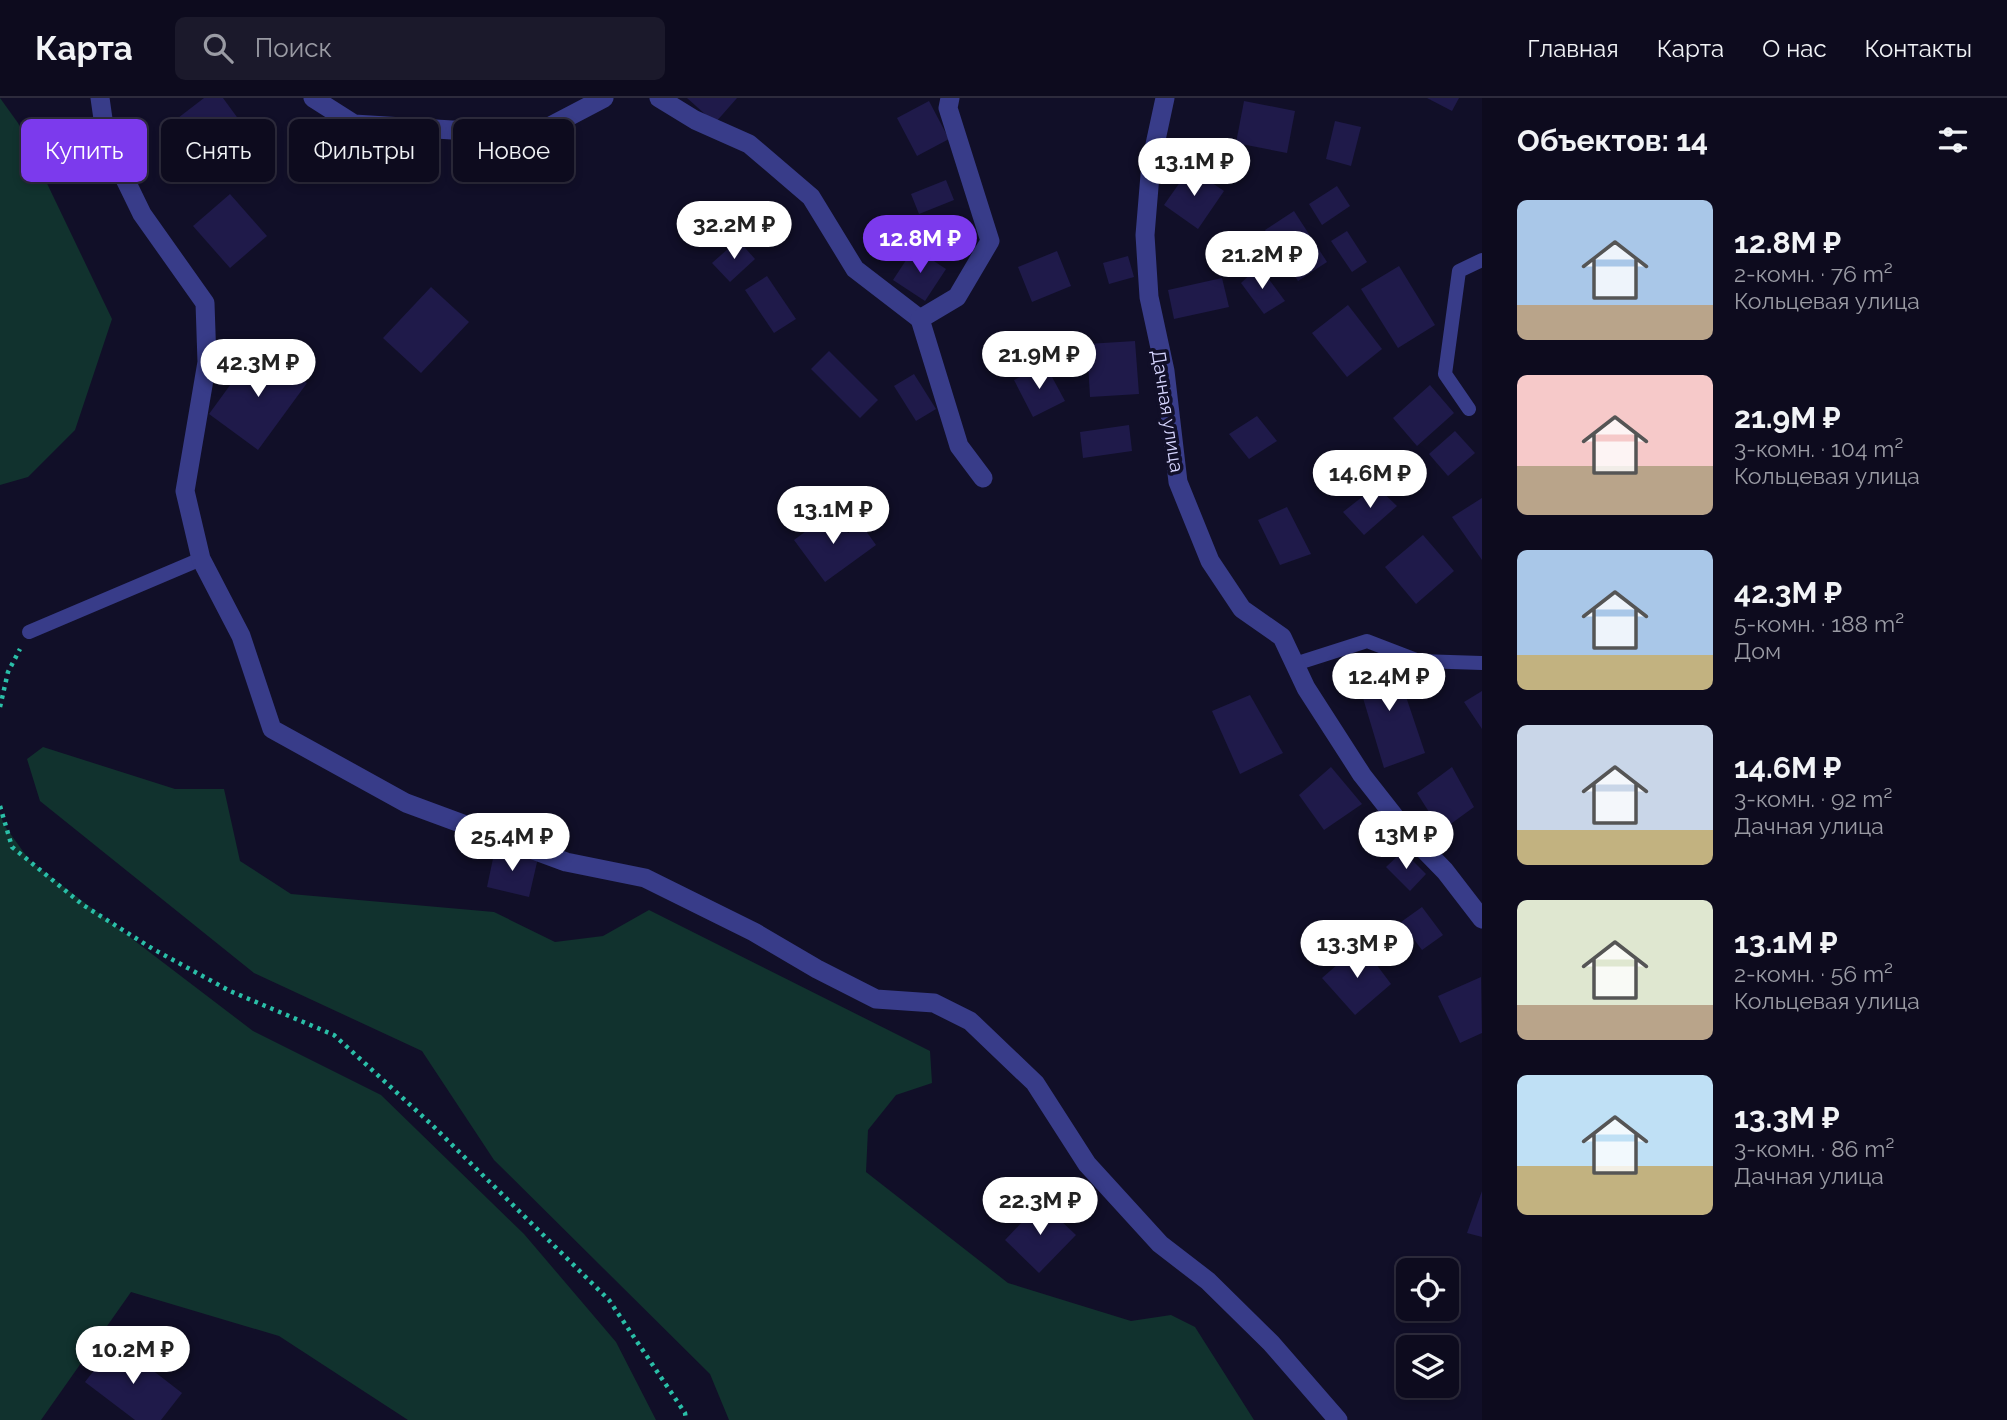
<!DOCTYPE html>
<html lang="ru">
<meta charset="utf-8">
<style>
:root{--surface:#0d0b1e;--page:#1b192b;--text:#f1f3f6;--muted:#9a9ba4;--line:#2d2b3c;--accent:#7c3aed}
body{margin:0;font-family:Raleway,sans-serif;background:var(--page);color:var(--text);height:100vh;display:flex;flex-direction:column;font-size:26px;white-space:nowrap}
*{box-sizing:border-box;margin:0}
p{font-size:23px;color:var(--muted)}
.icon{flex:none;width:38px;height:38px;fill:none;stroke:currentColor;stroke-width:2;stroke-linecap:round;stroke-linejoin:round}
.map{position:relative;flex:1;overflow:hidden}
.side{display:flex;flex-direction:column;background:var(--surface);width:525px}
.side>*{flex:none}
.top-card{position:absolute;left:21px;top:21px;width:665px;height:63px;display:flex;gap:14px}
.fabs{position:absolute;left:1396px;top:1160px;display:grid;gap:14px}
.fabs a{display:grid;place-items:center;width:63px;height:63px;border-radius:10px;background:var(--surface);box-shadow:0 4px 10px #0003,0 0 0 2px var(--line);font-size:35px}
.price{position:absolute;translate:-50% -60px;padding:0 16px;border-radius:24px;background:#fff;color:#222;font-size:23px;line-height:46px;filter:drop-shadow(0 2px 4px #0008)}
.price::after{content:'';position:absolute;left:50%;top:42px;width:21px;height:16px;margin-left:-10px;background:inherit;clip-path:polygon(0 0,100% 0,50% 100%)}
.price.current{background:var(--accent);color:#fff}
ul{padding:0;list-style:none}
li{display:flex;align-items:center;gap:21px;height:175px;padding:0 35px}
li span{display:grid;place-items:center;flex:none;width:196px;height:140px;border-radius:10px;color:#555}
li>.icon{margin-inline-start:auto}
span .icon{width:84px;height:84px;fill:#fffc;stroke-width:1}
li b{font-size:30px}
h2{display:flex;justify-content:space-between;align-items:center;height:84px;padding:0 35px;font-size:30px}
.chip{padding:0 24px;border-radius:10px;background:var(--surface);box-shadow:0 4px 10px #0003,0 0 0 2px var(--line);font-size:24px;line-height:63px}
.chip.current{background:var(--accent);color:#fff}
header{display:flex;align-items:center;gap:42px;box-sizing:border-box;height:98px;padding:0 35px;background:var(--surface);border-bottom:2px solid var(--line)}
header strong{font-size:33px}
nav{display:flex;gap:38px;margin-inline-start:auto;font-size:24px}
.search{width:490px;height:63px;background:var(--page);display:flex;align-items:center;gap:18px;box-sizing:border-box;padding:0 24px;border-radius:10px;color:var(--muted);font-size:26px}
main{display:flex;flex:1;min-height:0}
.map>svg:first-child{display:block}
.green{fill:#11322e}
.building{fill:#1f1a4a}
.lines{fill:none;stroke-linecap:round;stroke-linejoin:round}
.path{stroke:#2abfa8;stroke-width:4.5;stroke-dasharray:3.5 5;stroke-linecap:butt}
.service{stroke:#383c89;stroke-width:14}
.minor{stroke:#383c89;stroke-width:19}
.labels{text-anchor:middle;stroke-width:7;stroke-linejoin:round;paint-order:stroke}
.street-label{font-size:19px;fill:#d7d6ff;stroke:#110f28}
</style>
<header>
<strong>Карта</strong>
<div class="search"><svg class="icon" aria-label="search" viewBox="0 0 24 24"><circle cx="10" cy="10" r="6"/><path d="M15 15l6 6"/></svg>Поиск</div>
<nav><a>Главная</a><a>Карта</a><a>О нас</a><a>Контакты</a></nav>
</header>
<main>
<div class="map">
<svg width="1482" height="1322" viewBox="0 0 1482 1322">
<rect width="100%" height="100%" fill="#110f28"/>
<g class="green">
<path d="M0 0 18 25 112 221 75 332 28 379 0 387Z"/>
<path d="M43 649 175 691H224L240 763 291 796 494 814 555 844 603 838 649 812 930 953 932 985 896 997 868 1032 866 1074 1008 1185 1131 1223 1171 1217 1195 1229 1254 1322H729L710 1276 494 1062 422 953 254 875 40 703 27 661Z"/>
<path d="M0 715 4 727 30 763 253 933 381 997 524 1136 616 1244 656 1322H408L279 1238 131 1194 41 1322H0Z"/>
</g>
<g class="building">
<path d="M204 0H223L242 26 203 54 178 20Z"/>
<path d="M687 0H737L715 25Z"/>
<path d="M1427 0H1459L1452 13Z"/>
<path d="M929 3 949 41 917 58 897 20Z"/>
<path d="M1244 3 1295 13 1287 55 1236 45Z"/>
<path d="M1335 23 1361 29 1351 68 1326 61Z"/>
<path d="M1190 70 1224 93 1198 131 1164 107Z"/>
<path d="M946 82 954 102 919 116 911 96Z"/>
<path d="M1337 88 1350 108 1322 127 1309 106Z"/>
<path d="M230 96 267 138 230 170 193 128Z"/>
<path d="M1294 113 1327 164 1298 183 1265 132Z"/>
<path d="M1347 133 1367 164 1352 174 1331 143Z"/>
<path d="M738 142 755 161 730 184 712 165Z"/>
<path d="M914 150 946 171 925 203 893 182Z"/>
<path d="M1057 153 1071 188 1032 204 1018 169Z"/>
<path d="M1128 158 1134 179 1109 186 1103 165Z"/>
<path d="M1259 168 1285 203 1264 216 1241 185Z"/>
<path d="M1399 168 1435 227 1398 250 1361 191Z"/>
<path d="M767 178 796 221 774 235 745 192Z"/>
<path d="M1222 180 1229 209 1174 221 1168 192Z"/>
<path d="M431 189 469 224 421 275 383 240Z"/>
<path d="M1348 207 1382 251 1347 279 1312 235Z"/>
<path d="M1135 243 1139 296 1090 299 1087 246Z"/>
<path d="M257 250 307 285 258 352 209 316Z"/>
<path d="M829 253 878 302 860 320 811 271Z"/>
<path d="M1045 266 1065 303 1033 319 1014 282Z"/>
<path d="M914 276 936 311 916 323 894 288Z"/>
<path d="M1430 287 1454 315 1417 348 1393 320Z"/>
<path d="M1257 318 1277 343 1249 361 1229 336Z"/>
<path d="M1129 327 1132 353 1083 360 1080 334Z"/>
<path d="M1455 333 1475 355 1448 378 1429 356Z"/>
<path d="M1376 388 1397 408 1364 437 1343 414Z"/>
<path d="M1482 400V462L1452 419Z"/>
<path d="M1287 409 1311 456 1280 467 1258 422Z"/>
<path d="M833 413 848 435 861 426 876 447 825 484 794 442Z"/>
<path d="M1423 437 1454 473 1416 506 1385 469Z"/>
<path d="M1394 563 1425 655 1384 670 1354 570Z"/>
<path d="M1482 593V631L1464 604Z"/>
<path d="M1250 597 1283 655 1240 676 1212 613Z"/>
<path d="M1331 669 1362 706 1324 732 1299 697Z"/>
<path d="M1452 669 1474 709 1441 733 1417 695Z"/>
<path d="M495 751 538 760 529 799 487 789Z"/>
<path d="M1403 753 1426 776 1410 793 1386 769Z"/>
<path d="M1422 809 1443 837 1422 852 1401 824Z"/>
<path d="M1361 846 1391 886 1355 917 1322 880Z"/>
<path d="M1481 879 1482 935 1460 945 1438 898Z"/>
<path d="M1482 1093V1139L1467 1135Z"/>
<path d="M1041 1104 1076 1137 1039 1175 1005 1142Z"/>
<path d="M116 1244 182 1295 161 1322H135L85 1284Z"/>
</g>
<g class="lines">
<g class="path">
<path d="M0 609 8 574 20 551"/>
<path d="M0 708 12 749 83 807 153 851 230 893 334 937 431 1026 609 1202 685 1315 686 1322"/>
</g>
<g class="service">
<path d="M1469 311 1445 276 1459 173 1482 162"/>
<path d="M29 534 201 461"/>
<path d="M1295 566 1367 543 1419 563 1482 565"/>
</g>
<g class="minor">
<path d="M100 0 106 42 142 116 205 205 207 264 185 393 201 461 241 538 272 631 406 705 566 764 645 780 754 834 817 871 876 901 934 905 970 923 1035 985 1087 1066 1160 1146 1208 1183 1271 1245 1338 1322"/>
<path d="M313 0 354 26 452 32H543L604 0"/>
<path d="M659 0 695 22 749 46 811 99 855 171 920 221"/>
<path d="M950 0 948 10 990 143 957 199 920 221 959 348 983 380"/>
<path d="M1165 0 1151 65 1145 137 1149 199 1165 273 1178 384 1210 463 1242 511 1282 539 1306 590 1362 677 1406 733 1445 773 1482 821"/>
</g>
</g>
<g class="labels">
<g class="street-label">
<text transform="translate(1168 313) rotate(81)" y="7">Дачная улица</text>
</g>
</g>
</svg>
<div class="fabs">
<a><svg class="icon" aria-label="locate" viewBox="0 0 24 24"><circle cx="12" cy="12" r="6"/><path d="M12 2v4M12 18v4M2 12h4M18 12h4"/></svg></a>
<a><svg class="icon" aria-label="layers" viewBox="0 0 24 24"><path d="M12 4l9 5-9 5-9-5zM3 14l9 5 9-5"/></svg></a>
</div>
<b class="price" style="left:1194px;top:100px">13.1M ₽</b>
<b class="price" style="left:734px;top:163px">32.2M ₽</b>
<b class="price current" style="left:920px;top:177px">12.8M ₽</b>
<b class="price" style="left:1262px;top:193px">21.2M ₽</b>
<b class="price" style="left:1039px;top:293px">21.9M ₽</b>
<b class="price" style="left:258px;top:301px">42.3M ₽</b>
<b class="price" style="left:1370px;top:412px">14.6M ₽</b>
<b class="price" style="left:833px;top:448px">13.1M ₽</b>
<b class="price" style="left:1389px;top:615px">12.4M ₽</b>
<b class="price" style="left:1406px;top:773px">13M ₽</b>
<b class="price" style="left:512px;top:775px">25.4M ₽</b>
<b class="price" style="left:1357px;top:882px">13.3M ₽</b>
<b class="price" style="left:1040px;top:1139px">22.3M ₽</b>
<b class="price" style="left:133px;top:1288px">10.2M ₽</b>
<div class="top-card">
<a class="chip current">Купить</a>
<a class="chip">Снять</a>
<a class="chip">Фильтры</a>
<a class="chip">Новое</a>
</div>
</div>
<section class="side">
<h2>Объектов: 14<svg class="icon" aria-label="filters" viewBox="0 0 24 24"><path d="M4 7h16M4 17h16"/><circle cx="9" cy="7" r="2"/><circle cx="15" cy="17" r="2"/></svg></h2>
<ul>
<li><span style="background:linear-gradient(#a9c7e8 75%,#b9a48a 0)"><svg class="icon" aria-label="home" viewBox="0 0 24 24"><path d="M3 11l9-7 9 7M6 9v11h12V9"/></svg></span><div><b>12.8M ₽</b><p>2-комн. · 76 m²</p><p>Кольцевая улица</p></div></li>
<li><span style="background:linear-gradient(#f6c9c9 65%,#b9a48a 0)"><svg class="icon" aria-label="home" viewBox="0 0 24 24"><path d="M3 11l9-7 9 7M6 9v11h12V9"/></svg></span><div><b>21.9M ₽</b><p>3-комн. · 104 m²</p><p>Кольцевая улица</p></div></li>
<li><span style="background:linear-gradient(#a9c7e8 75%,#c2b280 0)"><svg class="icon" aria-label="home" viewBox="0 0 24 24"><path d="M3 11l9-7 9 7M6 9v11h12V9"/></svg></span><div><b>42.3M ₽</b><p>5-комн. · 188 m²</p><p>Дом</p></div></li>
<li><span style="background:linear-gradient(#c9d6e8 75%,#c2b280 0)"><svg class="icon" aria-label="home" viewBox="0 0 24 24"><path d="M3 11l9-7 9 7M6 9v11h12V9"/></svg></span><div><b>14.6M ₽</b><p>3-комн. · 92 m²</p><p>Дачная улица</p></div></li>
<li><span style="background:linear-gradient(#dfe7d0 75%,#b9a48a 0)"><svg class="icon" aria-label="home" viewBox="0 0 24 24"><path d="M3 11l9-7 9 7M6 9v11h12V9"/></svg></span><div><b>13.1M ₽</b><p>2-комн. · 56 m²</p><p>Кольцевая улица</p></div></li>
<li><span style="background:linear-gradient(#bfe0f5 65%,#c2b280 0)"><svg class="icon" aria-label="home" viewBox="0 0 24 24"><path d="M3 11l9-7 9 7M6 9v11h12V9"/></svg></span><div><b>13.3M ₽</b><p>3-комн. · 86 m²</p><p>Дачная улица</p></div></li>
</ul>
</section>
</main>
